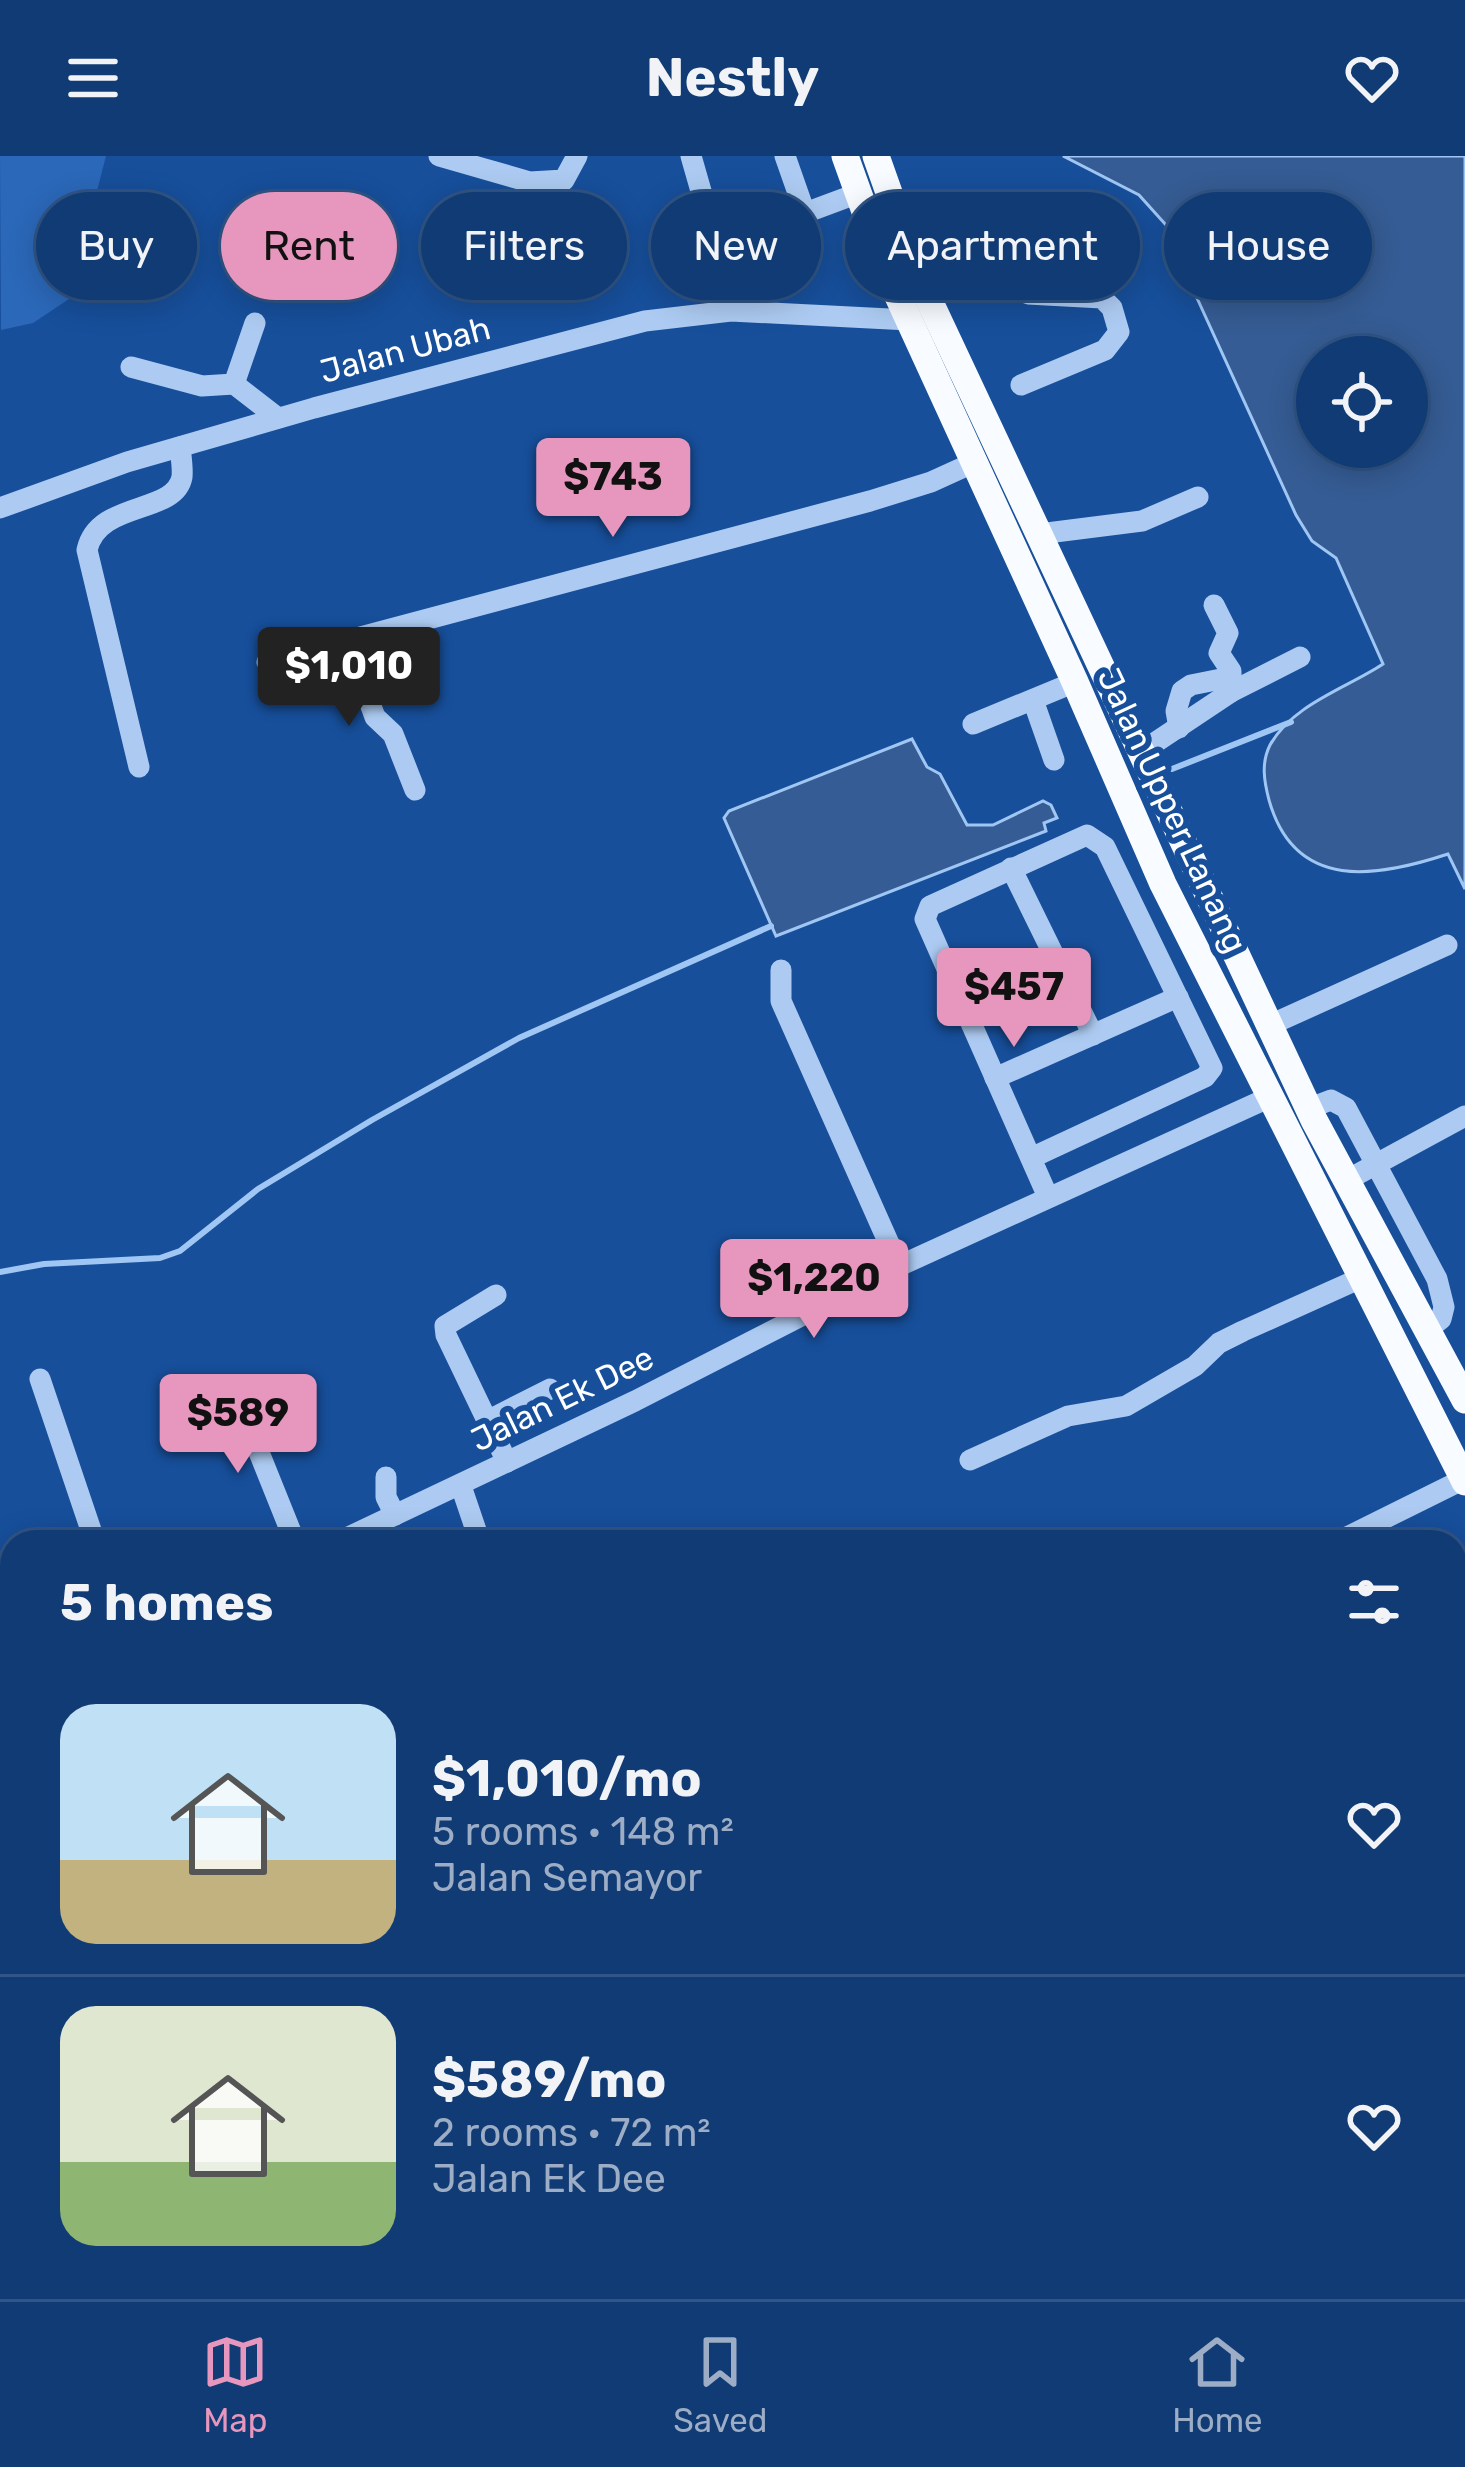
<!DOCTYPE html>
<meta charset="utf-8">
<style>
:root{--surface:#113b74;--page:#1a4279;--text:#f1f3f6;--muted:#9cadc5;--line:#305586;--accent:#e797bd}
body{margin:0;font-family:Rubik,sans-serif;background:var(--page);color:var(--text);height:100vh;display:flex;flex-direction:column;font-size:45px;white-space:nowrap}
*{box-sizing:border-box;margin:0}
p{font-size:39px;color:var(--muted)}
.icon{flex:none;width:66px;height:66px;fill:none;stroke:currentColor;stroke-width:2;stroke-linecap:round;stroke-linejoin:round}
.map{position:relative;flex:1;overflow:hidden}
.side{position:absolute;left:0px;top:1374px;width:1467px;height:771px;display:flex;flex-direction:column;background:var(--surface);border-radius:36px 36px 0 0;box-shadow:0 6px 30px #0003,0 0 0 3px var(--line)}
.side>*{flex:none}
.banner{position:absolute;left:36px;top:36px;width:1395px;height:108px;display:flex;gap:24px}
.buttons{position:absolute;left:1296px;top:180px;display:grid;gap:24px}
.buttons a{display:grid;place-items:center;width:132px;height:132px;border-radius:50%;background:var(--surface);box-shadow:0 6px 30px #0003,0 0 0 3px var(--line);font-size:60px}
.price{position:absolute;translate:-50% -102px;padding:0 27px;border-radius:12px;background:var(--accent);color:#111;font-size:39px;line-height:78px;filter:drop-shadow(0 3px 6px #0008)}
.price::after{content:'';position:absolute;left:50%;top:72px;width:36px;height:27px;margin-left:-18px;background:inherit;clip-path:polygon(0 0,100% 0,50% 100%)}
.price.current{background:#222;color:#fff}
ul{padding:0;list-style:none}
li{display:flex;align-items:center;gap:36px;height:300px;padding:0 60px}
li+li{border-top:3px solid var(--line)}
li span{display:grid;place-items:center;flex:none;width:336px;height:240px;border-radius:36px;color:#555}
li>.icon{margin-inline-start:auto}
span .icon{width:144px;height:144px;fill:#fffc;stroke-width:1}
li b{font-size:51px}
h2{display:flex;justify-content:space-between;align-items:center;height:144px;padding:0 60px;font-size:51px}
.chip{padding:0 42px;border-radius:54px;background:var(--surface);box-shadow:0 6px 30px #0003,0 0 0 3px var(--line);font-size:42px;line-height:108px}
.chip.current{background:var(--accent);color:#111}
header{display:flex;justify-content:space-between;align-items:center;height:156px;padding:0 60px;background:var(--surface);font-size:54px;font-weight:700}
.tabs{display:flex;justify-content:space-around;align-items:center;height:168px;border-top:3px solid var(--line);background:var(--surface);font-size:33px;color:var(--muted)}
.tabs a{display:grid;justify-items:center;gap:6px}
.tabs .current{color:var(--accent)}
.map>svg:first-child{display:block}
.green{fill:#2b68b9}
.water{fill:#355c94;stroke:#a0c6f4;stroke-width:3;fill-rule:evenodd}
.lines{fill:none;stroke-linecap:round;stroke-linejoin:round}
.stream{stroke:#a0c6f4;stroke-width:6}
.building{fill:#4077c1;stroke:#d5e6fc;stroke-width:3}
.path{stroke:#adcbf2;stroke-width:3;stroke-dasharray:6 9;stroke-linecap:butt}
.minor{stroke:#adcbf2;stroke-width:21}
.major{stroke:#f8fbff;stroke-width:27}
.labels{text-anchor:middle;stroke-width:12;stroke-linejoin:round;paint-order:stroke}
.street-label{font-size:33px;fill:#fff;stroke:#174f9b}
</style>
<header><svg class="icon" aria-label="menu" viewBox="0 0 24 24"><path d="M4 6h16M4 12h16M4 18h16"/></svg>Nestly<svg class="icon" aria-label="heart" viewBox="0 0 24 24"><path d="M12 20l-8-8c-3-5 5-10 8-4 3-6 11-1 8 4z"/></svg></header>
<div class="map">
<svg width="1465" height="2143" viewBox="0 0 1465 2143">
<rect width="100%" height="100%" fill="#174f9b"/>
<path class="green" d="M0 0H106L69 143 33 167 1 174Z"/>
<g class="water">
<path d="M1063 0H1465V733L1448 698C1378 721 1295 737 1269 644 1264 625 1261 607 1270 589 1293 548 1347 532 1383 508L1336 402 1312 385 1296 359 1197 142 1175 79 1139 39ZM1317 201H1407V291H1317Z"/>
<path d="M912 583 927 611 940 618 967 669H993L1043 645 1051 649 1057 662 1044 667 1046 675 776 780 724 662 729 655Z"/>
</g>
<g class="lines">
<g class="stream">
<path d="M1172 613 1291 566"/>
<path d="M0 1116 44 1108 160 1102 180 1095 258 1033 372 964 519 882 771 770"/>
</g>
</g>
<g class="building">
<path d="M1462 1981 1465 2031 1455 2036V1984Z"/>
<path d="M1465 2101V2143H1448L1443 2133H1455V2106Z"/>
</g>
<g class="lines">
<g class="path">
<path d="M1455 1557 1465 1552"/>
<path d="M299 2133 309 2143"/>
</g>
<g class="minor">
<path d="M439 0 530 26 564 24 577 0"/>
<path d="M691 0 709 63 734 80 767 82 805 57 856 38"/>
<path d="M785 0 805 57"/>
<path d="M131 211 202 230 234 228 255 167"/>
<path d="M234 228 278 262"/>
<path d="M1021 229 1105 194 1119 176 1112 152 1102 142 1028 138"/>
<path d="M0 352 127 306 314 252 645 165 731 155 909 164"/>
<path d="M1039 378 1142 365 1198 341"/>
<path d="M1214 449 1228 477 1219 497 1231 515V536"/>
<path d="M347 485 375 561 393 578 415 634"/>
<path d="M267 506 870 345 931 326 975 306"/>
<path d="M1033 544 1054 604"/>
<path d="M973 568 1075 526"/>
<path d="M1179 572 1176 555 1182 535 1191 529 1231 521"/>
<path d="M1141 596 1231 536 1300 501"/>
<path d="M139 611 87 394C98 344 175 359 182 321 183 312 181 300 180 291"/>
<path d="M1011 712 1093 879"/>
<path d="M781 814V845L899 1110"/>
<path d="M1270 869 1447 789"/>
<path d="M995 922 1178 841"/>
<path d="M1310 952 1331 944 1346 952 1437 1123 1444 1151 1441 1163 1427 1174"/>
<path d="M1031 1002 1205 921 1212 912 1105 691 1087 679 930 750 925 763 1048 1041"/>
<path d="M1347 1024 1465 960"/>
<path d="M496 1139 445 1170 446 1179 507 1306"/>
<path d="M40 1223 95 1386"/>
<path d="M234 1234 295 1386"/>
<path d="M489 1264 550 1233"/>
<path d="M970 1304 1068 1260 1126 1250 1195 1210 1219 1187 1243 1175 1361 1122"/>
<path d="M386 1321V1341L395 1359"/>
<path d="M461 1330 480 1386"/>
<path d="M338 1386 635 1245 899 1110 1270 941"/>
<path d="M1337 1386 1464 1323"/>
<path d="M1455 1411 1465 1420"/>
<path d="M0 1512 12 1516"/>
<path d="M1455 1613V1635"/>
<path d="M0 1669 12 1626"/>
<path d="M1455 1737 1465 1731"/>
<path d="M1455 1847 1465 1842"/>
<path d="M1455 2076 1465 2071"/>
<path d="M718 2133 722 2143"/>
<path d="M1206 2133V2143"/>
<path d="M1315 2133 1318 2143"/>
<path d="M857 2143 877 2133"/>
<path d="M1007 2143 1028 2133"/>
</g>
<g class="major">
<path d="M845 0 886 114 1075 526 1163 728 1465 1326"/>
<path d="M876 0 921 127 1314 964 1465 1244"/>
</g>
</g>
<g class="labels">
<g class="street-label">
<text transform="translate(405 193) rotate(-15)" y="12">Jalan Ubah</text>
<text transform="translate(1173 654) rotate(65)" y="12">Jalan Upper Lanang</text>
<text transform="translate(562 1242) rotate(-26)" y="12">Jalan Ek Dee</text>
</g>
</g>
</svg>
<div class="buttons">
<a><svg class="icon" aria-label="locate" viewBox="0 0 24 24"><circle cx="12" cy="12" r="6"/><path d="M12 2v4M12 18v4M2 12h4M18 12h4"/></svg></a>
</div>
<b class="price" style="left:613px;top:384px">$743</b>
<b class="price current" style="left:349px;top:573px">$1,010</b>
<b class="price" style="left:1014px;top:894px">$457</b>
<b class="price" style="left:814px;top:1185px">$1,220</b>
<b class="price" style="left:238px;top:1320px">$589</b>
<div class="banner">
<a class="chip">Buy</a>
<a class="chip current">Rent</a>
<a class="chip">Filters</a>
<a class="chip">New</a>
<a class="chip">Apartment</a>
<a class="chip">House</a>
</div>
<section class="side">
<h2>5 homes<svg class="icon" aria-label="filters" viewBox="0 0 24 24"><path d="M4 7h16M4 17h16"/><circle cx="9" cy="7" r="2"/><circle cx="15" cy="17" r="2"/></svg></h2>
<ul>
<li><span style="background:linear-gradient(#bfe0f5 65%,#c2b280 0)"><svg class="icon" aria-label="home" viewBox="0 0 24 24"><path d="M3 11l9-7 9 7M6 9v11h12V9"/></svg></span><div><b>$1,010/mo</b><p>5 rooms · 148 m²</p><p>Jalan Semayor</p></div><svg class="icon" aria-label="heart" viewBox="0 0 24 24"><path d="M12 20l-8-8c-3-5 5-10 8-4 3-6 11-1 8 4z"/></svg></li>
<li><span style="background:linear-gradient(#dfe7d0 65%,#8fb573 0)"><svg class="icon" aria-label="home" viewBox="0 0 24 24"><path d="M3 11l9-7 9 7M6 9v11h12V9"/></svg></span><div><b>$589/mo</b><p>2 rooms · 72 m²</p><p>Jalan Ek Dee</p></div><svg class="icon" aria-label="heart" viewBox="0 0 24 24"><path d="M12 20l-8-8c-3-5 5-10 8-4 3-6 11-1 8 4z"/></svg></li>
</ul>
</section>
</div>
<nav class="tabs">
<a class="current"><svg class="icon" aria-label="map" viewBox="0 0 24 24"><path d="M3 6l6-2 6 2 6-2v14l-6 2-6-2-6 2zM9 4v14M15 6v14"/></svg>Map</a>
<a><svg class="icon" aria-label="saved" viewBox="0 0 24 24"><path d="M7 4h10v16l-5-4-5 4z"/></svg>Saved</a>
<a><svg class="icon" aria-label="home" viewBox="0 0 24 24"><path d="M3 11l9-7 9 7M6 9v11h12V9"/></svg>Home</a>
</nav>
